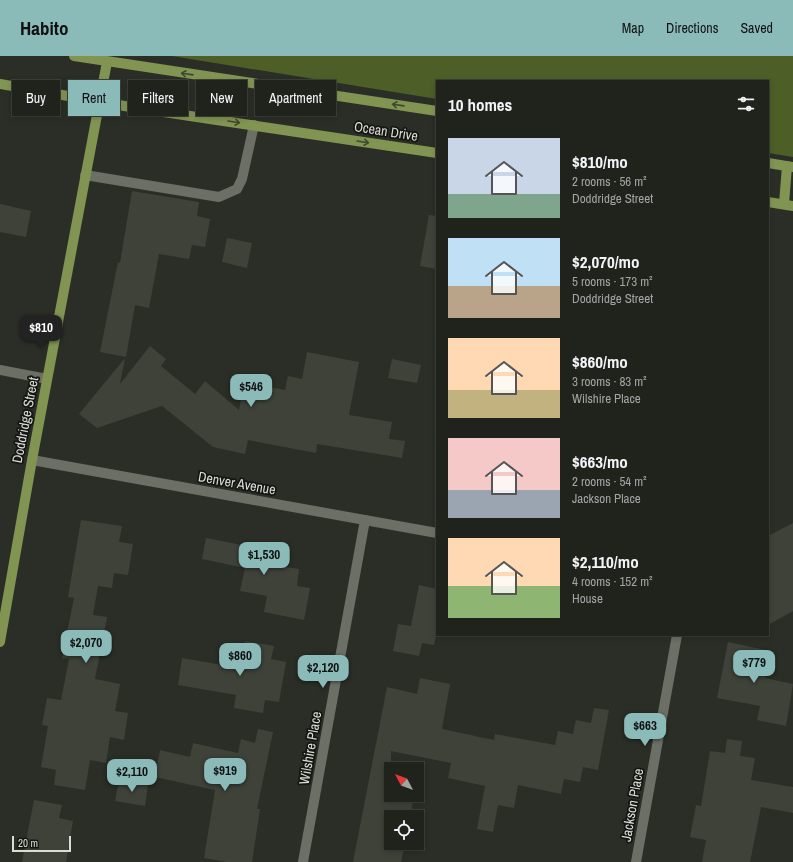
<!DOCTYPE html>
<meta charset="utf-8">
<style>
:root{--surface:#20221c;--page:#2d2f29;--text:#f1f3f6;--muted:#a2a4a3;--line:#3d3f3b;--accent:#8bbbb9}
body{margin:0;font-family:"Archivo Narrow",sans-serif;background:var(--page);color:var(--text);height:100vh;display:flex;flex-direction:column;font-size:15px;white-space:nowrap}
*{box-sizing:border-box;margin:0}
p{font-size:13px;color:var(--muted)}
.icon{flex:none;width:22px;height:22px;fill:none;stroke:currentColor;stroke-width:2;stroke-linecap:round;stroke-linejoin:round}
.map{position:relative;flex:1;overflow:hidden}
.drawer{position:absolute;left:436px;top:24px;width:333px;height:556px;display:flex;flex-direction:column;background:var(--surface);border-radius:0px;box-shadow:0 2px 6px #0003,0 0 0 1px var(--line)}
.drawer>*{flex:none}
.hud{position:absolute;left:12px;top:24px;width:364px;height:36px;display:flex;gap:8px}
.needle{width:26px;rotate:311deg}
.controls{position:absolute;left:384px;top:706px;display:grid;gap:8px}
.controls a{display:grid;place-items:center;width:40px;height:40px;border-radius:0px;background:var(--surface);box-shadow:0 2px 6px #0003,0 0 0 1px var(--line);font-size:20px}
.scale{position:absolute;left:12px;bottom:10px;width:59px;box-sizing:border-box;padding-left:4px;border:2px solid #dadcd6;border-top:0;font-size:11px;line-height:14px;white-space:nowrap;color:#dadcd6;-webkit-text-stroke:3px #151612;paint-order:stroke}
.price{position:absolute;translate:-50% -34px;padding:0 9px;border-radius:8px;background:var(--accent);color:#111;font-size:13px;line-height:26px;filter:drop-shadow(0 1px 2px #0008)}
.price::after{content:'';position:absolute;left:50%;top:24px;width:12px;height:9px;margin-left:-6px;background:inherit;clip-path:polygon(0 0,100% 0,50% 100%)}
.price.current{background:#222;color:#fff}
ul{padding:0;list-style:none}
li{display:flex;align-items:center;gap:12px;height:100px;padding:0 12px}
li span{display:grid;place-items:center;flex:none;width:112px;height:80px;border-radius:0px;color:#555}
li>.icon{margin-inline-start:auto}
span .icon{width:48px;height:48px;fill:#fffc;stroke-width:1}
li b{font-size:17px}
h2{display:flex;justify-content:space-between;align-items:center;height:48px;padding:0 12px;font-size:17px}
.tag{padding:0 14px;border-radius:0px;background:var(--surface);box-shadow:0 2px 6px #0003,0 0 0 1px var(--line);font-size:14px;line-height:36px}
.tag.current{background:var(--accent);color:#111}
header{display:flex;align-items:center;gap:24px;box-sizing:border-box;height:56px;padding:0 20px;background:var(--accent);color:#111}
header strong{font-size:19px}
nav{display:flex;gap:22px;margin-inline-start:auto;font-size:14px}
.map>svg:first-child{display:block}
.green{fill:#4d5e26}
.building{fill:#3f4239}
.lines{fill:none;stroke-linecap:round;stroke-linejoin:round}
.minor{stroke:#6b6f65;stroke-width:10}
.major{stroke:#819452;stroke-width:10}
.oneway{stroke:#40482c}
.labels{text-anchor:middle;stroke-width:3.5;stroke-linejoin:round;paint-order:stroke}
.street-label{font-size:14px;fill:#dadcd6;stroke:#151612}
</style>
<header>
<strong>Habito</strong>
<nav><a>Map</a><a>Directions</a><a>Saved</a></nav>
</header>
<div class="map">
<svg width="793" height="806" viewBox="0 0 793 806">
<rect width="100%" height="100%" fill="#2b2e26"/>
<path class="green" d="M172 0H793V101L768 97V25H437V43Z"/>
<g class="building">
<path d="M132 135 199 146 197 160 210 163 205 191 192 189 189 203 159 198 149 252 135 249 126 301 100 296 118 206 120 207Z"/>
<path d="M0 148 31 155 26 181 0 176Z"/>
<path d="M429 159 437 160V213L420 210Z"/>
<path d="M227 182 252 187 247 212 222 206Z"/>
<path d="M150 290 166 303 161 310 195 338 205 325 239 354 244 326 285 334 288 320 302 323 307 296 359 306 349 359 392 366 389 383 405 385 402 402 317 388 316 397 248 384 245 398 213 391 162 350 97 372 79 358 125 302 120 328Z"/>
<path d="M392 303 421 309 417 327 388 322Z"/>
<path d="M81 464 122 470 119 486 133 488 128 519 114 517 112 532 98 530 93 559 107 561 95 623 120 628 115 655 128 657 124 684 110 681 106 707 90 704 85 734 54 729 56 714 41 711 48 670 42 669 47 642 61 644 69 603 62 602 74 542 68 541Z"/>
<path d="M793 467V555L768 569V480Z"/>
<path d="M206 482 262 493 263 490 289 495 286 511 299 513 297 530 310 532 304 564 264 556 267 540 240 535 245 512 202 503Z"/>
<path d="M419 529 437 533V575L434 589 422 587 419 600 393 595 398 568 411 570Z"/>
<path d="M245 585 274 590 271 603 286 606 279 646 265 644 263 657 234 652 236 639 178 629 182 602 240 612Z"/>
<path d="M728 586 770 595 765 622 793 628 786 670 757 664 760 650 717 642Z"/>
<path d="M420 622 450 628 442 673 494 684 495 678 555 689 558 675 573 678 576 664 591 667 594 652 609 654 598 714 583 711 580 726 564 723 561 738 518 729 514 752 498 749 493 776 477 773 485 730 448 722 451 707 391 695V739H414L410 761H391V787H405L401 806H353L387 631 417 638Z"/>
<path d="M258 673 273 676 257 753H260L252 806H227L204 802 215 734 155 721 160 694 190 701 193 687 238 697 241 683 255 687Z"/>
<path d="M727 683 742 685 740 700 755 702 751 724 793 731V757L761 751 750 806H702L706 784 690 781 696 749 701 750 710 695 725 697Z"/>
<path d="M119 724 148 729 145 750 115 745Z"/>
<path d="M34 744 62 749 59 762 73 765 66 806H22Z"/>
</g>
<g class="lines">
<g class="minor">
<path d="M85 119 219 141 237 133 242 123 254 69"/>
<path d="M0 314 47 323"/>
<path d="M32 404 437 477"/>
<path d="M303 806 365 464"/>
<path d="M636 806 677 579"/>
</g>
<g class="major">
<path d="M74 0 437 55"/>
<path d="M0 28 130 51 437 97"/>
<path d="M768 107 793 111"/>
<path d="M768 146 793 150"/>
<path d="M784 148 787 110"/>
<path d="M0 586 32 404 107 6"/>
</g>
</g>
<defs><path id="oneway-shaft" d="M-6 0H5M1.5-3L5.5 0L1.5 3" fill="none" stroke-width="1.6" stroke-linecap="round" stroke-linejoin="round"/></defs>
<g class="oneway">
<use href="#oneway-shaft" transform="translate(187 18) rotate(-172)"/>
<use href="#oneway-shaft" transform="translate(398 49) rotate(-172)"/>
<use href="#oneway-shaft" transform="translate(234 66) rotate(9)"/>
<use href="#oneway-shaft" transform="translate(363 86) rotate(9)"/>
</g>
<g class="labels">
<g class="street-label">
<text transform="translate(386 75) rotate(9)" y="5">Ocean Drive</text>
<text transform="translate(25 364) rotate(-79)" y="5">Doddridge Street</text>
<text transform="translate(237 427) rotate(10)" y="5">Denver Avenue</text>
<text transform="translate(310 692) rotate(-80)" y="5">Wilshire Place</text>
<text transform="translate(632 749) rotate(-80)" y="5">Jackson Place</text>
</g>
</g>
</svg>
<div class="controls">
<a><svg class="needle" viewBox="-14 -14 28 28"><path d="M0-13l5 13h-10z" fill="#e53935"/><path d="M0 13l5-13h-10z" fill="#a2a4a3"/></svg></a>
<a><svg class="icon" aria-label="locate" viewBox="0 0 24 24"><circle cx="12" cy="12" r="6"/><path d="M12 2v4M12 18v4M2 12h4M18 12h4"/></svg></a>
</div>
<div class="scale">20 m</div>
<b class="price current" style="left:41px;top:293px">$810</b>
<b class="price" style="left:251px;top:352px">$546</b>
<b class="price" style="left:264px;top:520px">$1,530</b>
<b class="price" style="left:86px;top:608px">$2,070</b>
<b class="price" style="left:240px;top:621px">$860</b>
<b class="price" style="left:754px;top:628px">$779</b>
<b class="price" style="left:323px;top:633px">$2,120</b>
<b class="price" style="left:645px;top:691px">$663</b>
<b class="price" style="left:225px;top:736px">$919</b>
<b class="price" style="left:132px;top:737px">$2,110</b>
<div class="hud">
<a class="tag">Buy</a>
<a class="tag current">Rent</a>
<a class="tag">Filters</a>
<a class="tag">New</a>
<a class="tag">Apartment</a>
</div>
<section class="drawer">
<h2>10 homes<svg class="icon" aria-label="filters" viewBox="0 0 24 24"><path d="M4 7h16M4 17h16"/><circle cx="9" cy="7" r="2"/><circle cx="15" cy="17" r="2"/></svg></h2>
<ul>
<li><span style="background:linear-gradient(#c9d6e8 70%,#7fa58c 0)"><svg class="icon" aria-label="home" viewBox="0 0 24 24"><path d="M3 11l9-7 9 7M6 9v11h12V9"/></svg></span><div><b>$810/mo</b><p>2 rooms · 56 m²</p><p>Doddridge Street</p></div></li>
<li><span style="background:linear-gradient(#bfe0f5 60%,#b9a48a 0)"><svg class="icon" aria-label="home" viewBox="0 0 24 24"><path d="M3 11l9-7 9 7M6 9v11h12V9"/></svg></span><div><b>$2,070/mo</b><p>5 rooms · 173 m²</p><p>Doddridge Street</p></div></li>
<li><span style="background:linear-gradient(#ffd9b3 65%,#c2b280 0)"><svg class="icon" aria-label="home" viewBox="0 0 24 24"><path d="M3 11l9-7 9 7M6 9v11h12V9"/></svg></span><div><b>$860/mo</b><p>3 rooms · 83 m²</p><p>Wilshire Place</p></div></li>
<li><span style="background:linear-gradient(#f6c9c9 65%,#9aa5b1 0)"><svg class="icon" aria-label="home" viewBox="0 0 24 24"><path d="M3 11l9-7 9 7M6 9v11h12V9"/></svg></span><div><b>$663/mo</b><p>2 rooms · 54 m²</p><p>Jackson Place</p></div></li>
<li><span style="background:linear-gradient(#ffd9b3 60%,#8fb573 0)"><svg class="icon" aria-label="home" viewBox="0 0 24 24"><path d="M3 11l9-7 9 7M6 9v11h12V9"/></svg></span><div><b>$2,110/mo</b><p>4 rooms · 152 m²</p><p>House</p></div></li>
</ul>
</section>
</div>
